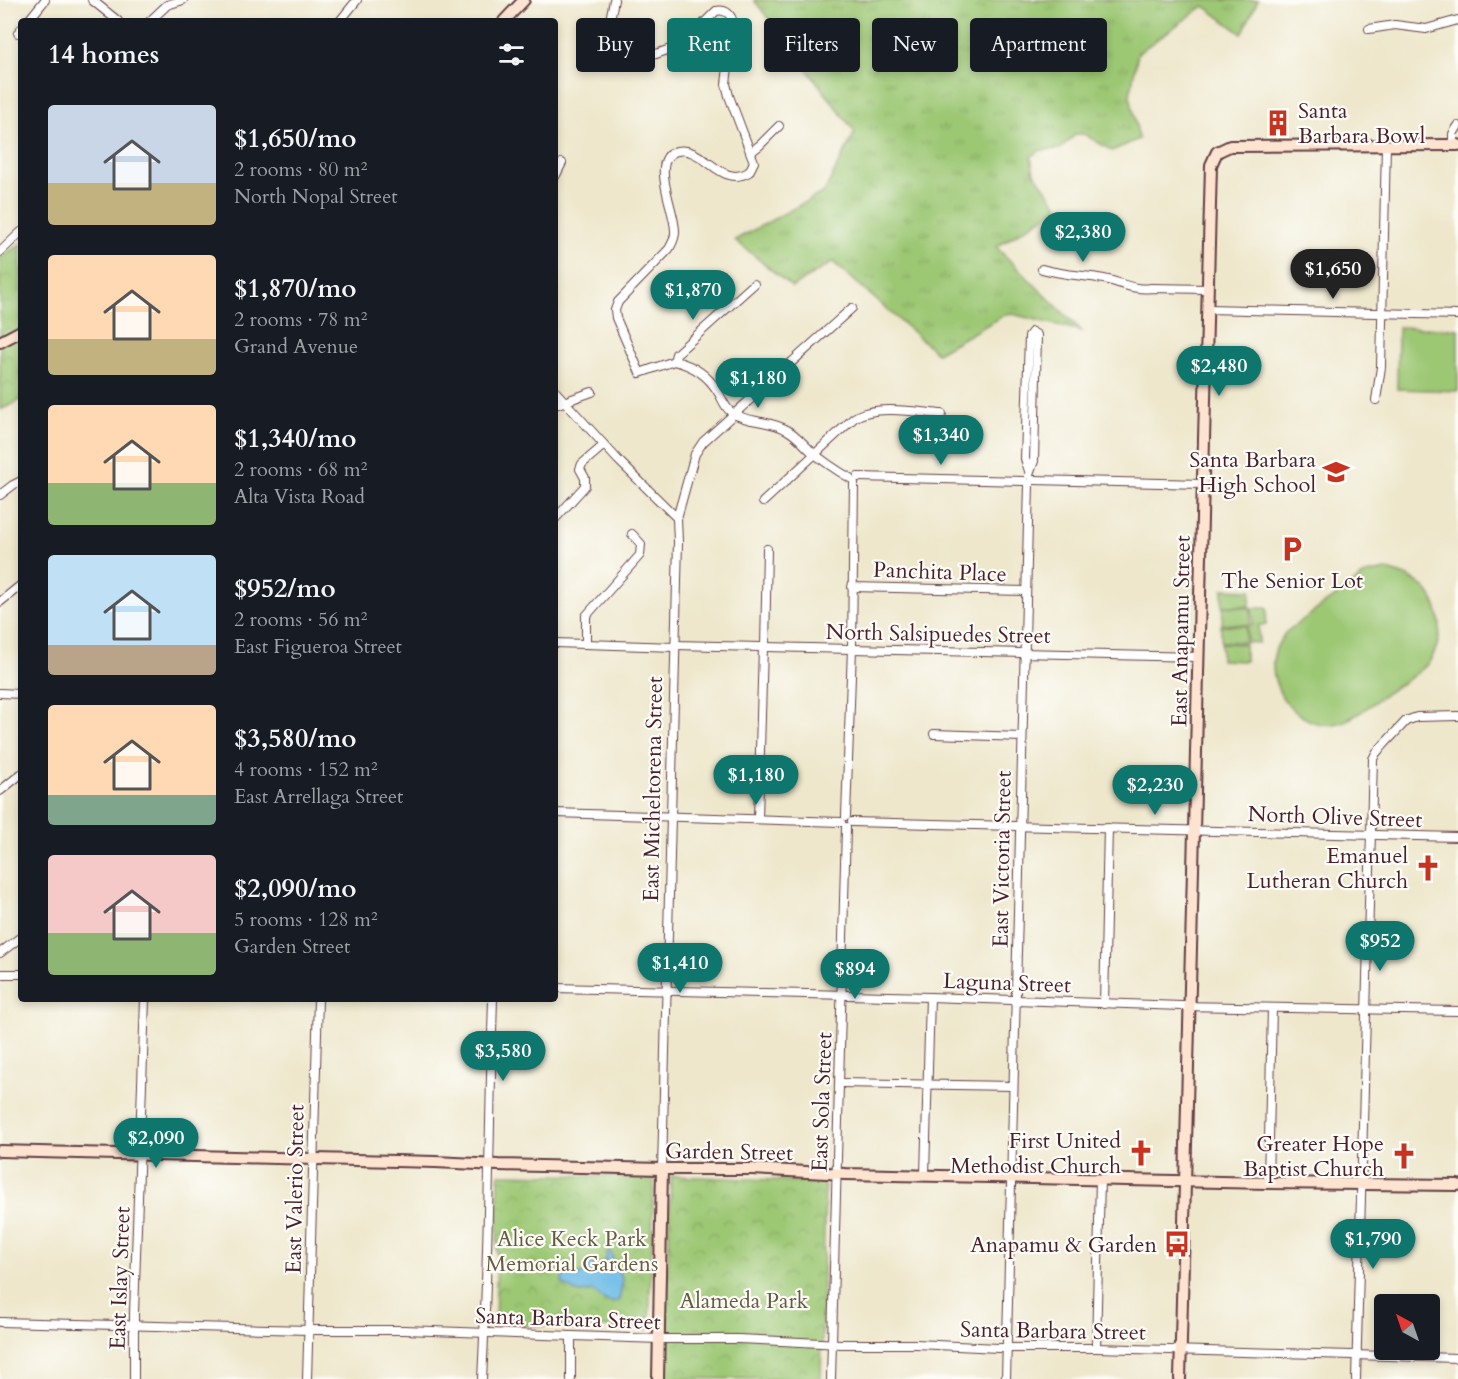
<!DOCTYPE html>
<meta charset="utf-8">
<style>
:root{--surface:#171b24;--page:#242831;--text:#f1f3f6;--muted:#9ea1a6;--accent:#0f766e}
body{margin:0;font-family:Cardo,serif;background:var(--page);color:var(--text);height:100vh;display:flex;flex-direction:column;font-size:22px;white-space:nowrap}
*{box-sizing:border-box;margin:0}
p{font-size:20px;color:var(--muted)}
.icon{flex:none;width:33px;height:33px;fill:none;stroke:currentColor;stroke-width:2;stroke-linecap:round;stroke-linejoin:round}
.map{position:relative;flex:1;overflow:hidden}
.details{position:absolute;left:18px;top:18px;width:540px;height:984px;display:flex;flex-direction:column;background:var(--surface);border-radius:6px;box-shadow:0 3px 9px #0003}
.details>*{flex:none}
.banner{position:absolute;left:576px;top:18px;width:570px;height:54px;display:flex;gap:12px}
.needle{width:39px;rotate:320deg}
.fabs{position:absolute;left:1374px;top:1294px;display:grid;gap:12px}
.fabs a{display:grid;place-items:center;width:66px;height:66px;border-radius:6px;background:var(--surface);box-shadow:0 3px 9px #0003;font-size:30px}
.price{position:absolute;translate:-50% -51px;padding:0 14px;border-radius:21px;background:var(--accent);color:#fff;font-size:20px;line-height:39px;filter:drop-shadow(0 2px 3px #0008)}
.price::after{content:'';position:absolute;left:50%;top:36px;width:18px;height:14px;margin-left:-9px;background:inherit;clip-path:polygon(0 0,100% 0,50% 100%)}
.price.selected{background:#222;color:#fff}
ul{padding:0;list-style:none}
li{display:flex;align-items:center;gap:18px;height:150px;padding:0 30px}
li span{display:grid;place-items:center;flex:none;width:168px;height:120px;border-radius:6px;color:#555}
li>.icon{margin-inline-start:auto}
span .icon{width:72px;height:72px;fill:#fffc;stroke-width:1}
li b{font-size:26px}
h2{display:flex;justify-content:space-between;align-items:center;height:72px;padding:0 30px;font-size:26px}
.chip{padding:0 21px;border-radius:6px;background:var(--surface);box-shadow:0 3px 9px #0003;font-size:21px;line-height:54px}
.chip.selected{background:var(--accent);color:#fff}
.map>svg:first-child{display:block}
.grass{fill:url(#grass-tufts);stroke:#73734f;stroke-width:1.5}
.park{fill:url(#park-crowns);stroke:#73734f;stroke-width:1.5}
.pitch{fill:#9cc773;stroke:#73734f;stroke-width:1.5}
.water{fill:#6dbbe7;stroke:#5c6d89;stroke-width:1.5}
.lines{fill:none;stroke-linecap:round;stroke-linejoin:round}
.street-casing{stroke:#633d43;stroke-width:10}
.secondary-casing{stroke:#633d43;stroke-width:14}
.street{stroke:#fff;stroke-width:8}
.secondary{stroke:#fde4d1;stroke-width:10}
.labels{text-anchor:middle;stroke-width:4.5;stroke-linejoin:round;paint-order:stroke}
.poi-label{font-size:22px;fill:#4a1f2b;stroke:#fdfcf7;text-anchor:end}
.street-label{font-size:22px;fill:#4a1f2b;stroke:#fdfcf7}
.park-label{font-size:22px;fill:#675a44;stroke:#fdfcf7}
</style>
<div class="map">
<svg width="1458" height="1379" viewBox="0 0 1458 1379">
<defs>
<pattern id="grass-tufts" width="24" height="20" patternUnits="userSpaceOnUse" patternTransform="scale(1.5)"><rect width="24" height="20" fill="#9cc773"/><path d="M3 7l-1-3M5 7V3M7 7l1-3M15 17l-1-3M17 17v-4M19 17l1-3" fill="none" stroke="#88aa64"/></pattern>
<pattern id="park-crowns" width="20" height="18" patternUnits="userSpaceOnUse" patternTransform="scale(1.5)"><rect width="20" height="18" fill="#9cc773"/><path d="M2 6a3 3 0 1 1 6 0M12 15a3 3 0 1 1 6 0" fill="none" stroke="#88aa64"/></pattern>
</defs>
<rect width="100%" height="100%" fill="#fdfcf7"/>
<filter id="ink" filterUnits="userSpaceOnUse"><feTurbulence type="fractalNoise" baseFrequency=".0167" numOctaves="2"/><feDisplacementMap in="SourceGraphic" scale="12" xChannelSelector="R" yChannelSelector="G"/><feConvolveMatrix kernelMatrix="1 2 1 2 8 2 1 2 1" color-interpolation-filters="sRGB"/></filter>
<filter id="wash" filterUnits="userSpaceOnUse"><feTurbulence type="fractalNoise" baseFrequency=".008" numOctaves="4" result="noise"/><feDisplacementMap in="SourceGraphic" scale="24" xChannelSelector="R" yChannelSelector="G"/><feGaussianBlur stdDeviation="1.35" result="paint"/><feColorMatrix in="noise" values="0 0 0 0 0 0 0 0 0 0 0 0 0 0 0 0 0 1.4 0 .05"/><feComposite in="paint" operator="in"/></filter>
<g filter="url(#wash)">
<rect width="100%" height="100%" fill="#eee7cc"/>
<path class="grass" d="M754 0H1258L1242 34 1204 6 1138 53 1130 95 1139 139 1112 151 1084 134H1076L1060 149 1041 150 1031 157 1034 173 1059 207 996 247 1082 331 1008 313 937 353 833 262 792 287 735 240 824 192 855 132Z"/>
<g class="park">
<path d="M21 244V400L0 410V257Z"/>
<path d="M499 1174 654 1177 649 1329 495 1324Z"/>
<path d="M671 1176 822 1182 825 1187 821 1379H664Z"/>
</g>
<g class="pitch">
<path d="M1398 327 1458 329V391L1397 389Z"/>
<path d="M1386 570C1393 572 1401 574 1408 577 1441 592 1449 633 1429 662 1421 673 1397 686 1385 694 1370 705 1353 721 1334 724 1313 728 1287 710 1279 691 1269 668 1271 651 1286 632L1366 574Z"/>
<path d="M1223 589 1251 590 1250 606H1222Z"/>
<path d="M1223 606 1251 608 1250 625H1253L1252 608H1267L1266 625H1259V643L1247 642V625H1249L1222 624Z"/>
<path d="M1221 625 1246 626 1245 642H1221Z"/>
<path d="M1221 643 1245 644V661L1221 660Z"/>
</g>
<path class="water" d="M610 1251C613 1261 617 1270 623 1280L619 1300C607 1307 602 1297 593 1291L581 1293 574 1291 562 1283 563 1275C574 1278 587 1276 586 1263L589 1261 595 1266H599L606 1260 607 1252Z"/>
</g>
<g filter="url(#ink)">
<g class="lines">
<g class="street-casing">
<g id="street">
<path d="M92 0 118 21"/>
<path d="M614 0 605 45 609 55 619 60 656 54 673 48 690 37 716 11C725 9 732 14 733 24L726 84 729 96 754 162 749 172C720 189 704 145 677 151 648 158 676 212 675 232 675 238 672 244 669 249L618 302 615 310 616 318 640 373 674 361 676 354 754 284"/>
<path d="M28 21 45 0"/>
<path d="M150 21 167 5 183 0"/>
<path d="M340 21 357 0"/>
<path d="M1369 29 1395 25 1426 29 1458 20"/>
<path d="M18 33 21 29"/>
<path d="M1453 145V134L1458 126"/>
<path d="M751 152 760 145 779 126"/>
<path d="M555 177 562 163"/>
<path d="M0 252 21 232"/>
<path d="M1042 269C1062 275 1083 275 1104 279 1119 282 1136 291 1151 288L1208 289"/>
<path d="M1208 309 1458 315"/>
<path d="M674 361C692 365 708 375 718 392 722 398 724 406 730 411 747 424 769 419 787 430 797 435 803 444 811 451 823 461 836 470 850 478"/>
<path d="M555 391 618 460 677 518"/>
<path d="M1376 400 1381 367 1386 145"/>
<path d="M555 405 592 392"/>
<path d="M1029 475 1034 461 1037 335 1032 332 1029 336 1025 459 1029 471"/>
<path d="M858 477 1024 481"/>
<path d="M1033 480 1203 484"/>
<path d="M0 495 13 485 21 481"/>
<path d="M763 502 854 418C874 404 918 412 942 414"/>
<path d="M555 519 585 486V478L580 469 582 464 604 445"/>
<path d="M852 587 1026 591"/>
<path d="M0 602 21 585"/>
<path d="M555 643 675 647"/>
<path d="M586 644V616L640 555 641 544 632 534"/>
<path d="M675 645 1199 657"/>
<path d="M765 647 767 549"/>
<path d="M0 693 21 694"/>
<path d="M934 734 1022 737"/>
<path d="M0 791 21 774"/>
<path d="M555 813 841 822"/>
<path d="M846 816 852 648 854 483"/>
<path d="M758 819 763 647"/>
<path d="M852 822 1458 837"/>
<path d="M0 953 21 937"/>
<path d="M0 974H21"/>
<path d="M555 988 930 997 1181 1006 1458 1011"/>
<path d="M1104 1004 1108 828"/>
<path d="M840 1083 1013 1086"/>
<path d="M662 1169 678 542 677 518 695 454 703 442 852 308"/>
<path d="M925 1175 930 997"/>
<path d="M1268 1183 1272 1008"/>
<path d="M0 1322 309 1330H404L659 1339H738L841 1344H916L998 1348H1096L1458 1358"/>
<path d="M1096 1348 1100 1179"/>
<path d="M134 1379V1313L145 999"/>
<path d="M307 1379 318 999"/>
<path d="M482 1379C489 1252 489 1126 493 999"/>
<path d="M571 1379V1336"/>
<path d="M831 1379 846 827"/>
<path d="M1006 1379 1029 484"/>
<path d="M1356 1379 1373 759 1376 753 1406 721 1417 717 1458 716"/>
</g>
</g>
<g class="secondary-casing">
<g id="secondary">
<path d="M504 21 524 0"/>
<path d="M0 342 21 331"/>
<path d="M0 1151 435 1162 498 1165 662 1169H752L845 1174 1268 1183 1458 1185"/>
<path d="M658 1379 662 1169"/>
<path d="M1180 1379 1211 165 1217 152 1230 146 1458 145"/>
</g>
</g>
<use href="#street" class="street"/>
<use href="#secondary" class="secondary"/>
</g>
</g>
<defs>
<g id="building-bare" transform="scale(2.07)"><path d="M-4-6H4V6H1V3H-1V6H-4ZM-2.5-4.3h1.7v1.8h-1.7ZM.8-4.3h1.7v1.8H.8ZM-2.5-1h1.7V.8h-1.7ZM.8-1h1.7V.8H.8Z" fill="#c8321e" stroke="#fdfcf7" stroke-width="2.5" paint-order="stroke"/></g>
<g id="school-bare" transform="scale(2.07)"><path d="M0-5L7-2L0 1L-7-2ZM-4 1L0 2.5L4 1V4Q0 6-4 4Z" fill="#c8321e" stroke="#fdfcf7" stroke-width="2.5" paint-order="stroke"/></g>
<g id="parking-bare" transform="scale(2.07)"><path d="M-3.5-5.5H1a3.5 3.5 0 0 1 0 7H-1V5.5H-3.5ZM-1-3.4V-.6H.8a1.4 1.4 0 0 0 0-2.8Z" fill="#c8321e" stroke="#fdfcf7" stroke-width="2.5" paint-order="stroke"/></g>
<g id="church-bare" transform="scale(2.07)"><path d="M-1.2-6h2.4v3.5h3.3v2.4h-3.3V6h-2.4V-.1h-3.3v-2.4h3.3Z" fill="#c8321e" stroke="#fdfcf7" stroke-width="2.5" paint-order="stroke"/></g>
<g id="bus-bare" transform="scale(2.07)"><path d="M-5-6H5V4H4V6H2V4H-2V6H-4V4H-5ZM-3.5-4V0h7V-4ZM-3.5 1.2v1.5H-2V1.2ZM2 1.2v1.5H3.5V1.2Z" fill="#c8321e" stroke="#fdfcf7" stroke-width="2.5" paint-order="stroke"/></g>
</defs>
<g fill-rule="evenodd">
<use href="#building-bare" x="1278" y="123"/>
<use href="#school-bare" x="1336" y="472"/>
<use href="#parking-bare" x="1292" y="549"/>
<use href="#church-bare" x="1428" y="868"/>
<use href="#church-bare" x="1141" y="1153"/>
<use href="#church-bare" x="1404" y="1156"/>
<use href="#bus-bare" x="1177" y="1244"/>
</g>
<g class="labels">
<g class="poi-label">
<text x="1298" y="118" text-anchor="start">Santa<tspan x="1298" dy="25">Barbara Bowl</tspan></text>
<text x="1316" y="467">Santa Barbara<tspan x="1316" dy="25">High School</tspan></text>
<text x="1292" y="588" text-anchor="middle">The Senior Lot</text>
<text x="1408" y="863">Emanuel<tspan x="1408" dy="25">Lutheran Church</tspan></text>
<text x="1121" y="1148">First United<tspan x="1121" dy="25">Methodist Church</tspan></text>
<text x="1384" y="1151">Greater Hope<tspan x="1384" dy="25">Baptist Church</tspan></text>
<text x="1157" y="1252">Anapamu &amp; Garden</text>
</g>
<g class="street-label">
<text transform="translate(940 571) rotate(2)" y="8">Panchita Place</text>
<text transform="translate(1180 631) rotate(-89)" y="8">East Anapamu Street</text>
<text transform="translate(938 633) rotate(1)" y="8">North Salsipuedes Street</text>
<text transform="translate(652 789) rotate(-89)" y="8">East Micheltorena Street</text>
<text transform="translate(1335 816) rotate(2)" y="8">North Olive Street</text>
<text transform="translate(1001 859) rotate(-89)" y="8">East Victoria Street</text>
<text transform="translate(1007 982) rotate(2)" y="8">Laguna Street</text>
<text transform="translate(821 1102) rotate(-88)" y="8">East Sola Street</text>
<text transform="translate(729 1151) rotate(1)" y="8">Garden Street</text>
<text transform="translate(294 1189) rotate(-89)" y="8">East Valerio Street</text>
<text transform="translate(119 1278) rotate(-88)" y="8">East Islay Street</text>
<text transform="translate(568 1318) rotate(2)" y="8">Santa Barbara Street</text>
<text transform="translate(1053 1330) rotate(1)" y="8">Santa Barbara Street</text>
</g>
<g class="park-label">
<text x="572" y="1246">Alice Keck Park<tspan x="572" dy="25">Memorial Gardens</tspan></text>
<text x="744" y="1308">Alameda Park</text>
</g>
</g>
</svg>
<div class="fabs">
<a><svg class="needle" viewBox="-14 -14 28 28"><path d="M0-13l5 13h-10z" fill="#e53935"/><path d="M0 13l5-13h-10z" fill="#9ea1a6"/></svg></a>
</div>
<b class="price" style="left:1083px;top:263px">$2,380</b>
<b class="price selected" style="left:1333px;top:300px">$1,650</b>
<b class="price" style="left:693px;top:321px">$1,870</b>
<b class="price" style="left:1219px;top:397px">$2,480</b>
<b class="price" style="left:758px;top:409px">$1,180</b>
<b class="price" style="left:941px;top:466px">$1,340</b>
<b class="price" style="left:756px;top:806px">$1,180</b>
<b class="price" style="left:1155px;top:816px">$2,230</b>
<b class="price" style="left:1380px;top:972px">$952</b>
<b class="price" style="left:680px;top:994px">$1,410</b>
<b class="price" style="left:855px;top:1000px">$894</b>
<b class="price" style="left:503px;top:1082px">$3,580</b>
<b class="price" style="left:156px;top:1169px">$2,090</b>
<b class="price" style="left:1373px;top:1270px">$1,790</b>
<div class="banner">
<a class="chip">Buy</a>
<a class="chip selected">Rent</a>
<a class="chip">Filters</a>
<a class="chip">New</a>
<a class="chip">Apartment</a>
</div>
<section class="details">
<h2>14 homes<svg class="icon" aria-label="filters" viewBox="0 0 24 24"><path d="M4 7h16M4 17h16"/><circle cx="9" cy="7" r="2"/><circle cx="15" cy="17" r="2"/></svg></h2>
<ul>
<li><span style="background:linear-gradient(#c9d6e8 65%,#c2b280 0)"><svg class="icon" aria-label="home" viewBox="0 0 24 24"><path d="M3 11l9-7 9 7M6 9v11h12V9"/></svg></span><div><b>$1,650/mo</b><p>2 rooms · 80 m²</p><p>North Nopal Street</p></div></li>
<li><span style="background:linear-gradient(#ffd9b3 70%,#c2b280 0)"><svg class="icon" aria-label="home" viewBox="0 0 24 24"><path d="M3 11l9-7 9 7M6 9v11h12V9"/></svg></span><div><b>$1,870/mo</b><p>2 rooms · 78 m²</p><p>Grand Avenue</p></div></li>
<li><span style="background:linear-gradient(#ffd9b3 65%,#8fb573 0)"><svg class="icon" aria-label="home" viewBox="0 0 24 24"><path d="M3 11l9-7 9 7M6 9v11h12V9"/></svg></span><div><b>$1,340/mo</b><p>2 rooms · 68 m²</p><p>Alta Vista Road</p></div></li>
<li><span style="background:linear-gradient(#bfe0f5 75%,#b9a48a 0)"><svg class="icon" aria-label="home" viewBox="0 0 24 24"><path d="M3 11l9-7 9 7M6 9v11h12V9"/></svg></span><div><b>$952/mo</b><p>2 rooms · 56 m²</p><p>East Figueroa Street</p></div></li>
<li><span style="background:linear-gradient(#ffd9b3 75%,#7fa58c 0)"><svg class="icon" aria-label="home" viewBox="0 0 24 24"><path d="M3 11l9-7 9 7M6 9v11h12V9"/></svg></span><div><b>$3,580/mo</b><p>4 rooms · 152 m²</p><p>East Arrellaga Street</p></div></li>
<li><span style="background:linear-gradient(#f6c9c9 65%,#8fb573 0)"><svg class="icon" aria-label="home" viewBox="0 0 24 24"><path d="M3 11l9-7 9 7M6 9v11h12V9"/></svg></span><div><b>$2,090/mo</b><p>5 rooms · 128 m²</p><p>Garden Street</p></div></li>
</ul>
</section>
</div>
